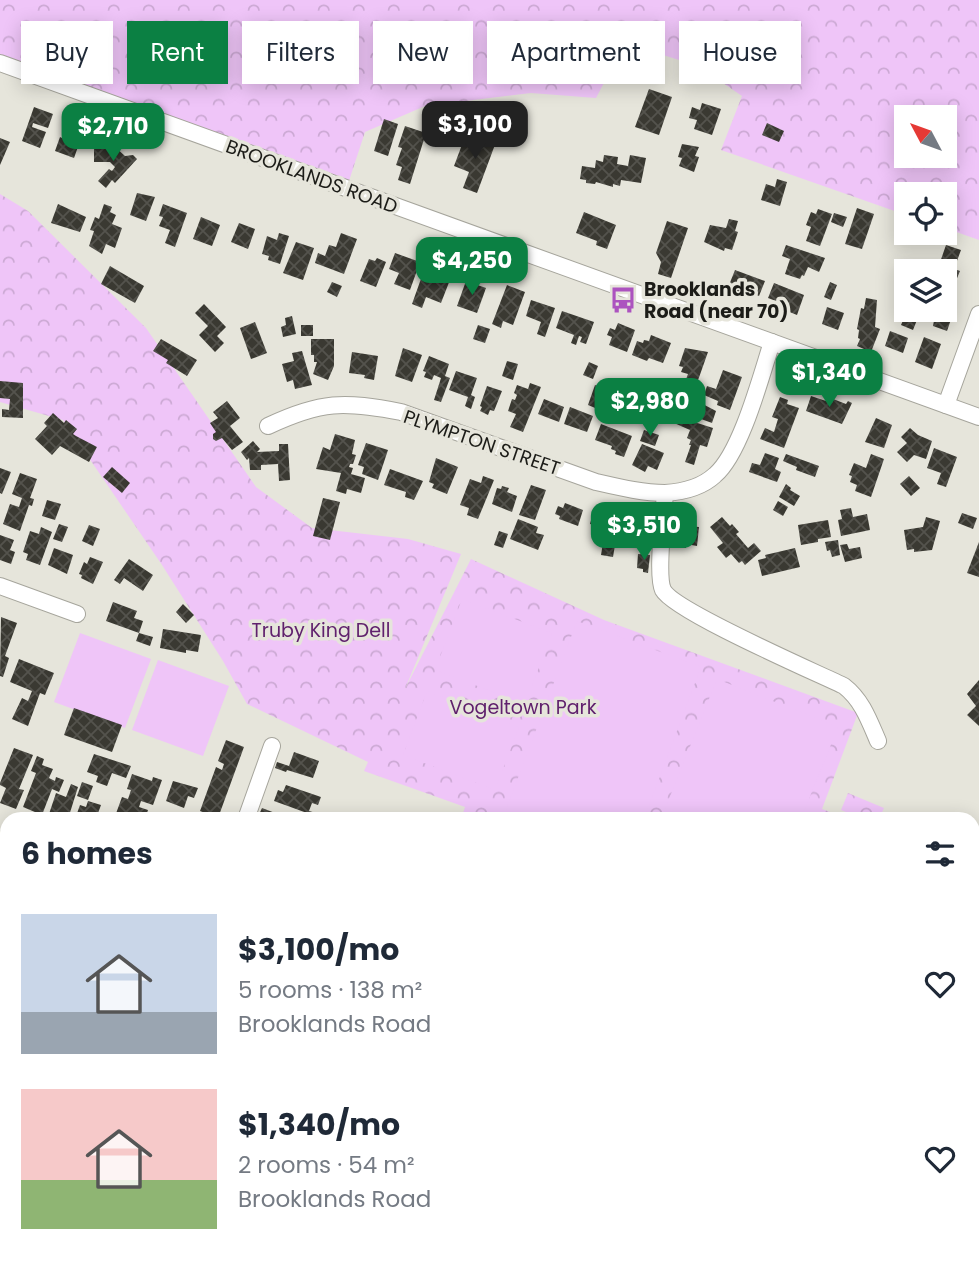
<!DOCTYPE html>
<meta charset="utf-8">
<style>
:root{--surface:#fff;--page:#f6f6f7;--text:#1f2937;--muted:#747a83;--accent:#0b8043}
body{margin:0;font-family:Poppins,sans-serif;background:var(--page);color:var(--text);height:100vh;display:flex;flex-direction:column;font-size:26px;white-space:nowrap}
*{box-sizing:border-box;margin:0}
p{font-size:23px;color:var(--muted)}
.icon{flex:none;width:38px;height:38px;fill:none;stroke:currentColor;stroke-width:2;stroke-linecap:round;stroke-linejoin:round}
.map{position:relative;flex:1;overflow:hidden}
.panel{position:absolute;left:0px;top:812px;width:980px;height:450px;display:flex;flex-direction:column;background:var(--surface);border-radius:21px 21px 0 0;box-shadow:0 4px 18px #0003}
.panel>*{flex:none}
.hud{position:absolute;left:21px;top:21px;width:938px;height:63px;display:flex;gap:14px}
.needle{width:46px;rotate:311deg}
.buttons{position:absolute;left:894px;top:105px;display:grid;gap:14px}
.buttons a{display:grid;place-items:center;width:63px;height:63px;border-radius:0px;background:var(--surface);box-shadow:0 4px 18px #0003;font-size:35px}
.price{position:absolute;translate:-50% -60px;padding:0 16px;border-radius:14px;background:var(--accent);color:#fff;font-size:23px;line-height:46px;filter:drop-shadow(0 2px 4px #0008)}
.price::after{content:'';position:absolute;left:50%;top:42px;width:21px;height:16px;margin-left:-10px;background:inherit;clip-path:polygon(0 0,100% 0,50% 100%)}
.price.active{background:#222;color:#fff}
ul{padding:0;list-style:none}
li{display:flex;align-items:center;gap:21px;height:175px;padding:0 21px}
li span{display:grid;place-items:center;flex:none;width:196px;height:140px;border-radius:0px;color:#555}
li>.icon{margin-inline-start:auto}
span .icon{width:84px;height:84px;fill:#fffc;stroke-width:1}
li b{font-size:30px}
h2{display:flex;justify-content:space-between;align-items:center;height:84px;padding:0 21px;font-size:30px}
.chip{padding:0 24px;border-radius:0px;background:var(--surface);box-shadow:0 4px 18px #0003;font-size:24px;line-height:63px}
.chip.active{background:var(--accent);color:#fff}
.map>svg:first-child{display:block}
.forest{fill:url(#forest-firs)}
.park{fill:url(#park-crowns);fill-rule:evenodd}
.pitch{fill:#efc5f8}
.building{fill:url(#building-cross-hatch)}
.lines{fill:none;stroke-linecap:round;stroke-linejoin:round}
.minor-casing{stroke:#a6a59c;stroke-width:18}
.major-casing{stroke:#c4c4c3;stroke-width:21}
.minor{stroke:#fff;stroke-width:16}
.major{stroke:#f2e886;stroke-width:19}
.labels{text-anchor:middle;stroke-width:7;stroke-linejoin:round;paint-order:stroke}
.street-label{font-size:19px;fill:#1c1c18;stroke:#e6e5db}
.poi-label{font-size:19px;font-weight:bold;fill:#1c1c18;stroke:#e6e5db;text-anchor:start}
.park-label{font-size:19px;fill:#60216d;stroke:#e6e5db}
</style>
<div class="map">
<svg width="979" height="1261" viewBox="0 0 979 1261">
<defs>
<pattern id="forest-firs" width="22" height="20" patternUnits="userSpaceOnUse" patternTransform="scale(1.75)"><rect width="22" height="20" fill="#efc5f8"/><path d="M5 1l3.5 6h-7zM16 11l3.5 6h-7z" fill="#cca9d4"/></pattern>
<pattern id="park-crowns" width="20" height="18" patternUnits="userSpaceOnUse" patternTransform="scale(1.75)"><rect width="20" height="18" fill="#efc5f8"/><path d="M2 6a3 3 0 1 1 6 0M12 15a3 3 0 1 1 6 0" fill="none" stroke="#cca9d4"/></pattern>
<pattern id="building-cross-hatch" width="8" height="8" patternUnits="userSpaceOnUse" patternTransform="scale(1.75)"><rect width="8" height="8" fill="#3a3932"/><path d="M0 0l8 8M0 8l8-8" fill="none" stroke="#54534d"/></pattern>
</defs>
<rect width="100%" height="100%" fill="#e6e5db"/>
<path class="forest" d="M0 1192 7 1196V1255H57L60 1261H0Z"/>
<g class="park">
<path d="M0 0H979V240L945 228V194H906V215L721 150 742 96 698 66 625 43 596 98 531 93 425 106 365 132 346 190 0 62ZM906 117H945V156H906Z"/>
<path d="M0 194 28 211 146 328 256 487 312 528 408 539 461 554 405 689 471 559 604 620 858 713 822 809 849 819H461L465 807 364 771 368 762 247 704 223 661 162 565 63 420 0 402Z"/>
<path d="M848 793 884 808 879 819H863L841 810Z"/>
<path d="M973 864 979 866V1190L973 1187Z"/>
</g>
<g class="pitch">
<path d="M462 599 552 633 525 704 435 670Z"/>
<path d="M577 621 701 667 644 819H515L504 815Z"/>
<path d="M80 633 151 659 125 728 54 702Z"/>
<path d="M158 660 229 686 203 756 132 730Z"/>
<path d="M717 679 838 727 801 819H661Z"/>
<path d="M427 691 519 727 495 790 403 755Z"/>
<path d="M973 881 979 883V1022L973 1020Z"/>
</g>
<g class="building">
<path d="M649 89 672 97 659 135 635 127Z"/>
<path d="M702 103 721 109 712 135 694 129 697 120 689 118 692 107 700 110Z"/>
<path d="M34 107 53 114 48 128 33 123 32 127 46 132 40 148 22 141Z"/>
<path d="M384 119 398 124 388 156 374 151Z"/>
<path d="M767 123 784 131 779 142 762 135Z"/>
<path d="M70 125 84 130 74 158 55 151 60 137 64 139Z"/>
<path d="M405 126 426 133 410 184 398 180 402 167 396 165 402 148 398 147Z"/>
<path d="M478 136 496 142 477 193 463 188 469 172 454 166 463 142 474 145Z"/>
<path d="M0 138 10 142 0 165Z"/>
<path d="M682 144 699 147 695 156 699 157 694 172 679 166 682 158 678 157Z"/>
<path d="M114 146 125 156 133 155 137 159 115 183 112 180 106 188 98 181 109 169 112 171 115 167 110 162H94V147Z"/>
<path d="M604 155 618 157 617 164 628 166 630 155 646 158 641 183 621 180 620 186 613 184V187L596 182 595 184 586 183V180L580 179 582 166 595 168 596 160 603 162Z"/>
<path d="M777 179 787 182 780 206 761 200 766 184 775 187Z"/>
<path d="M137 193 155 197 146 221 130 215Z"/>
<path d="M58 204 86 217 80 232 51 223Z"/>
<path d="M104 204 112 207 110 212 116 215 112 224 122 228 115 248 106 244 102 254 89 246 94 231 90 230 95 217 99 219Z"/>
<path d="M163 204 187 213 175 247 165 243 170 230 159 226 163 217 159 216Z"/>
<path d="M857 208 874 214 862 249 845 244Z"/>
<path d="M818 209 832 214 820 246 806 241 811 227 806 225 811 212 816 214Z"/>
<path d="M584 212 616 225 607 249 596 245 597 241 576 233Z"/>
<path d="M834 213 847 217 843 227 831 222Z"/>
<path d="M201 217 220 225 212 246 193 239Z"/>
<path d="M729 219 738 221 735 231 738 232 732 250 725 248 724 251 704 242 710 225 726 228Z"/>
<path d="M667 221 688 228 671 278 658 274 661 262 656 253Z"/>
<path d="M239 223 255 229 248 249 231 242Z"/>
<path d="M279 233 289 236 280 264 268 260 269 256 262 254 267 236 277 240Z"/>
<path d="M341 233 357 239 344 274 315 263 318 253 325 256 329 245 336 247Z"/>
<path d="M296 242 314 248 303 280 283 273Z"/>
<path d="M786 245 825 258 819 272 808 267 804 276 802 275 800 279 785 274 790 259 782 256Z"/>
<path d="M946 245 961 250 954 269 960 271 955 283 945 280V271H937Z"/>
<path d="M395 253 420 262 410 290 394 284 399 273 389 269Z"/>
<path d="M377 258 386 262 376 287 360 281 369 259 375 261Z"/>
<path d="M110 266 144 286 135 303 101 284Z"/>
<path d="M442 268 453 272 441 303 426 297 422 308 412 304 422 276 437 281Z"/>
<path d="M735 270 765 281 759 296 748 292 747 295 734 290 735 287 729 285Z"/>
<path d="M466 281 486 288 477 313 457 306Z"/>
<path d="M332 282 342 286 337 297 327 292Z"/>
<path d="M830 282 837 285 831 300 824 297Z"/>
<path d="M774 283 804 295 797 315 782 309 784 304 768 298Z"/>
<path d="M507 285 525 292 513 325 503 321 501 328 492 324Z"/>
<path d="M902 290 906 292V310H921L913 330 901 325 904 318 901 317 906 304 898 301Z"/>
<path d="M866 298 877 300 875 327 880 329 871 352 857 346 860 339 858 338 859 330 857 329 861 308 864 309Z"/>
<path d="M531 300 555 308 545 337 537 334 541 322 526 316Z"/>
<path d="M945 302 956 305 947 331 933 326 936 310H945Z"/>
<path d="M204 304 226 327 217 336 224 343 215 352 199 335 208 326 195 313Z"/>
<path d="M827 307 844 313 838 330 822 324Z"/>
<path d="M562 311 594 322 586 344 580 342 582 337 579 336 576 345 571 343 574 335 556 328Z"/>
<path d="M292 316 296 334 283 337 281 327 286 325 285 318Z"/>
<path d="M255 322 267 353 251 359 240 328Z"/>
<path d="M618 323 635 330 627 352 609 345 612 337 607 335 610 328 615 330Z"/>
<rect x="301" y="325" width="12" height="11"/>
<path d="M478 325 490 329 485 343 473 339Z"/>
<path d="M890 331 908 338 903 353 885 346Z"/>
<path d="M651 335 671 343 663 363 649 358 647 361 632 355 637 341 643 343 644 340 649 341Z"/>
<path d="M924 337 941 344 932 369 915 362Z"/>
<path d="M161 339 197 360 187 376 166 363 168 360 153 351Z"/>
<path d="M311 339H334V366L328 380 313 374 317 362H314V355H311Z"/>
<path d="M403 348 422 355 412 382 395 376Z"/>
<path d="M685 348 708 352 696 386 685 382 688 374 681 372 683 367 679 366Z"/>
<path d="M302 351 312 385 295 389 293 380 287 382 282 364 294 361 292 353Z"/>
<path d="M352 352 378 356 374 380 364 378 365 375 349 373Z"/>
<path d="M429 356 449 364 445 376 450 378 441 402 434 400 441 378 434 375 432 380 424 377 426 372 423 371Z"/>
<path d="M507 361 518 364 513 380 502 376Z"/>
<path d="M589 362 598 366 593 379 583 375Z"/>
<path d="M723 370 742 377 730 410 717 405 718 401 704 395 707 386 716 389Z"/>
<path d="M456 371 477 378 471 395 475 397 471 409 465 406 468 397 449 390Z"/>
<path d="M0 381 23 383V418L2 417V409L9 410 10 399 0 398Z"/>
<path d="M530 383 541 387 523 432 510 427 516 414 508 411 512 399 515 400 517 395 514 393 517 385 528 389Z"/>
<path d="M595 385 607 389 600 410 588 405Z"/>
<path d="M487 386 502 391 494 411 490 410 488 415 480 411 482 407 480 406Z"/>
<path d="M811 396 832 403 833 399 846 404 848 401 852 403 842 424 806 411Z"/>
<path d="M780 397 788 400 787 404 799 408 784 448 760 439 765 428 774 432 778 419 772 417Z"/>
<path d="M544 399 564 407 559 422 538 414Z"/>
<path d="M695 400 716 411 712 423 690 415Z"/>
<path d="M227 401 240 418 230 426 243 442 232 450 222 438 216 441 213 439V434L216 432 210 423 218 418 213 412Z"/>
<path d="M570 407 593 416 587 432 564 424Z"/>
<path d="M677 411 689 415 688 420 713 428 707 447 700 445 694 465 685 462 691 445H689L691 440 687 438 690 430 674 423Z"/>
<path d="M53 413 64 423 66 420 77 429 73 434 76 436 97 447 89 462 60 446 52 455 35 439 47 426 44 423Z"/>
<path d="M876 418 892 425 884 448 865 442Z"/>
<path d="M601 424 632 436 624 457 615 454 616 451 611 449 612 446 595 440Z"/>
<path d="M910 428 918 435 932 441 926 459 914 455 907 462 897 452 907 443 901 437Z"/>
<path d="M644 430 659 435 655 446 640 441Z"/>
<path d="M335 434 355 440 352 454 356 455 353 464H350L349 467 353 468 351 474 365 478 361 493 347 489 346 494 336 491 341 473 316 469 323 447 330 450Z"/>
<path d="M253 441 260 449 257 452 279 451V444H288L290 480 279 481 278 464 261 465V470H250L249 458 247 460 241 452Z"/>
<path d="M366 443 388 450 378 480 362 474 364 467 358 465Z"/>
<path d="M642 444 664 453 657 470 648 466 645 472 632 465Z"/>
<path d="M934 448 957 457 946 487 937 484 941 473 927 468Z"/>
<path d="M765 453 779 458 775 469 781 472 777 482 749 472 752 463 760 465Z"/>
<path d="M786 454 819 466 815 477 796 470 797 467 783 461Z"/>
<path d="M871 454 884 459 871 497 855 491 857 485 850 482 852 476 849 475 854 463 866 468Z"/>
<path d="M436 458 458 467 447 494 432 488 434 484 429 482Z"/>
<path d="M112 467 130 483 122 493 103 477Z"/>
<path d="M0 468 11 472 2 494 0 493Z"/>
<path d="M390 469 423 481 414 500 405 497 406 492 384 485Z"/>
<path d="M20 473 37 479 30 498 34 499 32 506 29 505 20 531 3 524 10 504 19 507 22 498 12 494Z"/>
<path d="M483 476 494 480 478 519 467 515 469 508 460 505 470 479 481 483Z"/>
<path d="M909 476 920 488 911 496 900 484Z"/>
<path d="M786 484 791 488 790 490 800 496 794 506 779 497Z"/>
<path d="M531 485 546 490 535 520 519 515Z"/>
<path d="M502 486 509 488 507 492 517 496 512 512 492 504 497 488 501 489Z"/>
<path d="M323 498 340 502 330 540 313 536Z"/>
<path d="M47 500 61 504 55 520 42 516Z"/>
<path d="M778 501 788 507 783 516 773 510Z"/>
<path d="M565 503 583 510 578 526 559 519 560 516 555 514 558 506 563 508Z"/>
<path d="M851 508 853 517 867 514 870 530 841 536 838 520 842 519 840 510Z"/>
<path d="M593 512 616 517 613 534 608 533 607 535 594 529 595 525 590 524Z"/>
<path d="M962 513 977 518 973 529 958 523Z"/>
<path d="M722 517 730 526 732 524 739 532 736 534 748 548 754 543 761 551 745 565 742 561 739 563 731 554 726 558 717 547 723 543 710 527Z"/>
<path d="M926 517 940 521 932 550 914 552V549L907 550 904 530 923 527Z"/>
<path d="M518 519 538 527 536 533 544 535 538 550 510 539Z"/>
<path d="M629 519 649 522 646 548 626 546 627 535H624V529L628 530Z"/>
<path d="M828 520 831 537 818 539V542L801 545 798 525Z"/>
<path d="M59 524 68 527 62 542 53 539Z"/>
<path d="M89 525 100 529 93 546 82 541Z"/>
<path d="M675 525 699 527 697 546 686 544V548L676 547Z"/>
<path d="M41 527 52 532 40 565 26 560 28 554 23 552 30 531 39 534Z"/>
<path d="M499 531 508 534 503 548 494 545Z"/>
<path d="M0 535 14 540 10 550 15 552 11 564 0 560Z"/>
<path d="M838 540 840 555 832 557 830 550 827 551 825 542Z"/>
<path d="M979 542V577L967 573Z"/>
<path d="M603 543 615 545 613 557 601 555Z"/>
<path d="M847 544 849 549 860 547 862 558 845 562 840 545Z"/>
<path d="M54 548 73 555 67 574 48 565Z"/>
<path d="M795 548 800 567 762 576 758 560 766 558 765 555Z"/>
<path d="M638 554 650 555 648 573 643 572V569L637 568Z"/>
<path d="M90 557 103 562 93 584 81 578 82 575 79 574 84 562 87 564Z"/>
<path d="M129 559 153 575 143 591 124 578 120 584 114 580Z"/>
<path d="M113 602 137 611 134 618 143 621 139 633 106 621Z"/>
<path d="M183 604 194 615 186 623 176 612Z"/>
<path d="M1 617 17 623 5 656 9 658 3 677 0 676Z"/>
<path d="M163 629 201 635 198 652 186 650V653L160 648Z"/>
<path d="M139 633 153 637 150 646 136 641Z"/>
<path d="M19 659 54 673 45 695 40 693 28 726 12 719 22 698 28 701 32 691 10 682Z"/>
<path d="M979 680V726L967 715 976 706 967 694Z"/>
<path d="M74 708 122 725 112 752 64 735Z"/>
<path d="M226 740 244 747 218 818 200 811 216 767 222 770 224 764 218 761Z"/>
<path d="M14 748 33 755 19 789 24 790 16 809 0 803 6 788 0 785V783Z"/>
<path d="M294 752 319 761 313 778 287 770 286 772 275 768 277 762 289 766Z"/>
<path d="M94 754 131 766 126 778 112 773 107 786 96 782 98 776 87 772Z"/>
<path d="M37 756 44 759 42 765 53 769 49 778 55 781 56 777 64 780 59 792 52 789 42 815 23 807 36 773 31 771Z"/>
<path d="M132 774 152 781 153 777 162 780 153 805 141 801 139 807 148 810 145 819H114L122 797 128 799 131 790 127 789Z"/>
<path d="M173 781 198 788 194 798 188 796 184 808 166 801Z"/>
<path d="M82 782 93 786 88 800 77 796Z"/>
<path d="M71 784 78 787 68 819 48 817 56 793 66 797Z"/>
<path d="M286 785 321 797 318 805 312 803 309 811 316 813 314 819 306 817 307 813 274 801 278 790 283 792Z"/>
<path d="M88 801 101 805 96 819H75L80 805 86 807Z"/>
<path d="M262 808 283 816 285 819H257Z"/>
<path d="M7 1135V1152L4 1160 0 1159V1138L5 1140Z"/>
<path d="M973 1246 979 1248 977 1261H954L955 1258 961 1260 963 1255H973Z"/>
<path d="M293 1255H327L330 1261H301L292 1257Z"/>
<path d="M476 1255H497L495 1260 474 1261Z"/>
<path d="M630 1255H640L657 1261H627Z"/>
</g>
<g class="lines">
<g class="minor-casing">
<g id="minor">
<path d="M0 63 979 417"/>
<path d="M946 405 979 314"/>
<path d="M268 426C321 401 344 401 401 412L596 482C618 487 642 493 665 493 682 492 702 487 715 475 741 453 761 376 772 342"/>
<path d="M665 493C664 512 656 575 663 590 674 611 815 672 844 686 862 700 869 720 878 741"/>
<path d="M0 586 77 614"/>
<path d="M246 819 272 746"/>
<path d="M0 1078 7 1081"/>
<path d="M346 1255 347 1261"/>
<path d="M524 1261 526 1255"/>
<path d="M763 1261 778 1258 790 1261"/>
</g>
</g>
<g class="major-casing">
<g id="major">
<path d="M0 841 7 844"/>
<path d="M973 1194 979 1196"/>
</g>
</g>
<use href="#minor" class="minor"/>
<use href="#major" class="major"/>
</g>
<defs>
<g id="bus-bare" transform="scale(2.1)"><path d="M-5-6H5V4H4V6H2V4H-2V6H-4V4H-5ZM-3.5-4V0h7V-4ZM-3.5 1.2v1.5H-2V1.2ZM2 1.2v1.5H3.5V1.2Z" fill="#ac53bf" stroke="#e6e5db" stroke-width="2.5" paint-order="stroke"/></g>
</defs>
<g fill-rule="evenodd">
<use href="#bus-bare" x="623" y="300"/>
</g>
<g class="labels">
<g class="street-label">
<text transform="translate(312 176) rotate(20)" y="7">BROOKLANDS ROAD</text>
<text transform="translate(482 442) rotate(19)" y="7">PLYMPTON STREET</text>
</g>
<g class="poi-label">
<text x="644" y="296">Brooklands<tspan x="644" dy="22">Road (near 70)</tspan></text>
</g>
<g class="park-label">
<text x="321" y="637">Truby King Dell</text>
<text x="523" y="714">Vogeltown Park</text>
</g>
</g>
</svg>
<div class="buttons">
<a><svg class="needle" viewBox="-14 -14 28 28"><path d="M0-13l5 13h-10z" fill="#e53935"/><path d="M0 13l5-13h-10z" fill="#747a83"/></svg></a>
<a><svg class="icon" aria-label="locate" viewBox="0 0 24 24"><circle cx="12" cy="12" r="6"/><path d="M12 2v4M12 18v4M2 12h4M18 12h4"/></svg></a>
<a><svg class="icon" aria-label="layers" viewBox="0 0 24 24"><path d="M12 4l9 5-9 5-9-5zM3 14l9 5 9-5"/></svg></a>
</div>
<b class="price active" style="left:475px;top:161px">$3,100</b>
<b class="price" style="left:113px;top:163px">$2,710</b>
<b class="price" style="left:472px;top:297px">$4,250</b>
<b class="price" style="left:829px;top:409px">$1,340</b>
<b class="price" style="left:650px;top:438px">$2,980</b>
<b class="price" style="left:644px;top:562px">$3,510</b>
<div class="hud">
<a class="chip">Buy</a>
<a class="chip active">Rent</a>
<a class="chip">Filters</a>
<a class="chip">New</a>
<a class="chip">Apartment</a>
<a class="chip">House</a>
</div>
<section class="panel">
<h2>6 homes<svg class="icon" aria-label="filters" viewBox="0 0 24 24"><path d="M4 7h16M4 17h16"/><circle cx="9" cy="7" r="2"/><circle cx="15" cy="17" r="2"/></svg></h2>
<ul>
<li><span style="background:linear-gradient(#c9d6e8 70%,#9aa5b1 0)"><svg class="icon" aria-label="home" viewBox="0 0 24 24"><path d="M3 11l9-7 9 7M6 9v11h12V9"/></svg></span><div><b>$3,100/mo</b><p>5 rooms · 138 m²</p><p>Brooklands Road</p></div><svg class="icon" aria-label="heart" viewBox="0 0 24 24"><path d="M12 20l-8-8c-3-5 5-10 8-4 3-6 11-1 8 4z"/></svg></li>
<li><span style="background:linear-gradient(#f6c9c9 65%,#8fb573 0)"><svg class="icon" aria-label="home" viewBox="0 0 24 24"><path d="M3 11l9-7 9 7M6 9v11h12V9"/></svg></span><div><b>$1,340/mo</b><p>2 rooms · 54 m²</p><p>Brooklands Road</p></div><svg class="icon" aria-label="heart" viewBox="0 0 24 24"><path d="M12 20l-8-8c-3-5 5-10 8-4 3-6 11-1 8 4z"/></svg></li>
</ul>
</section>
</div>
